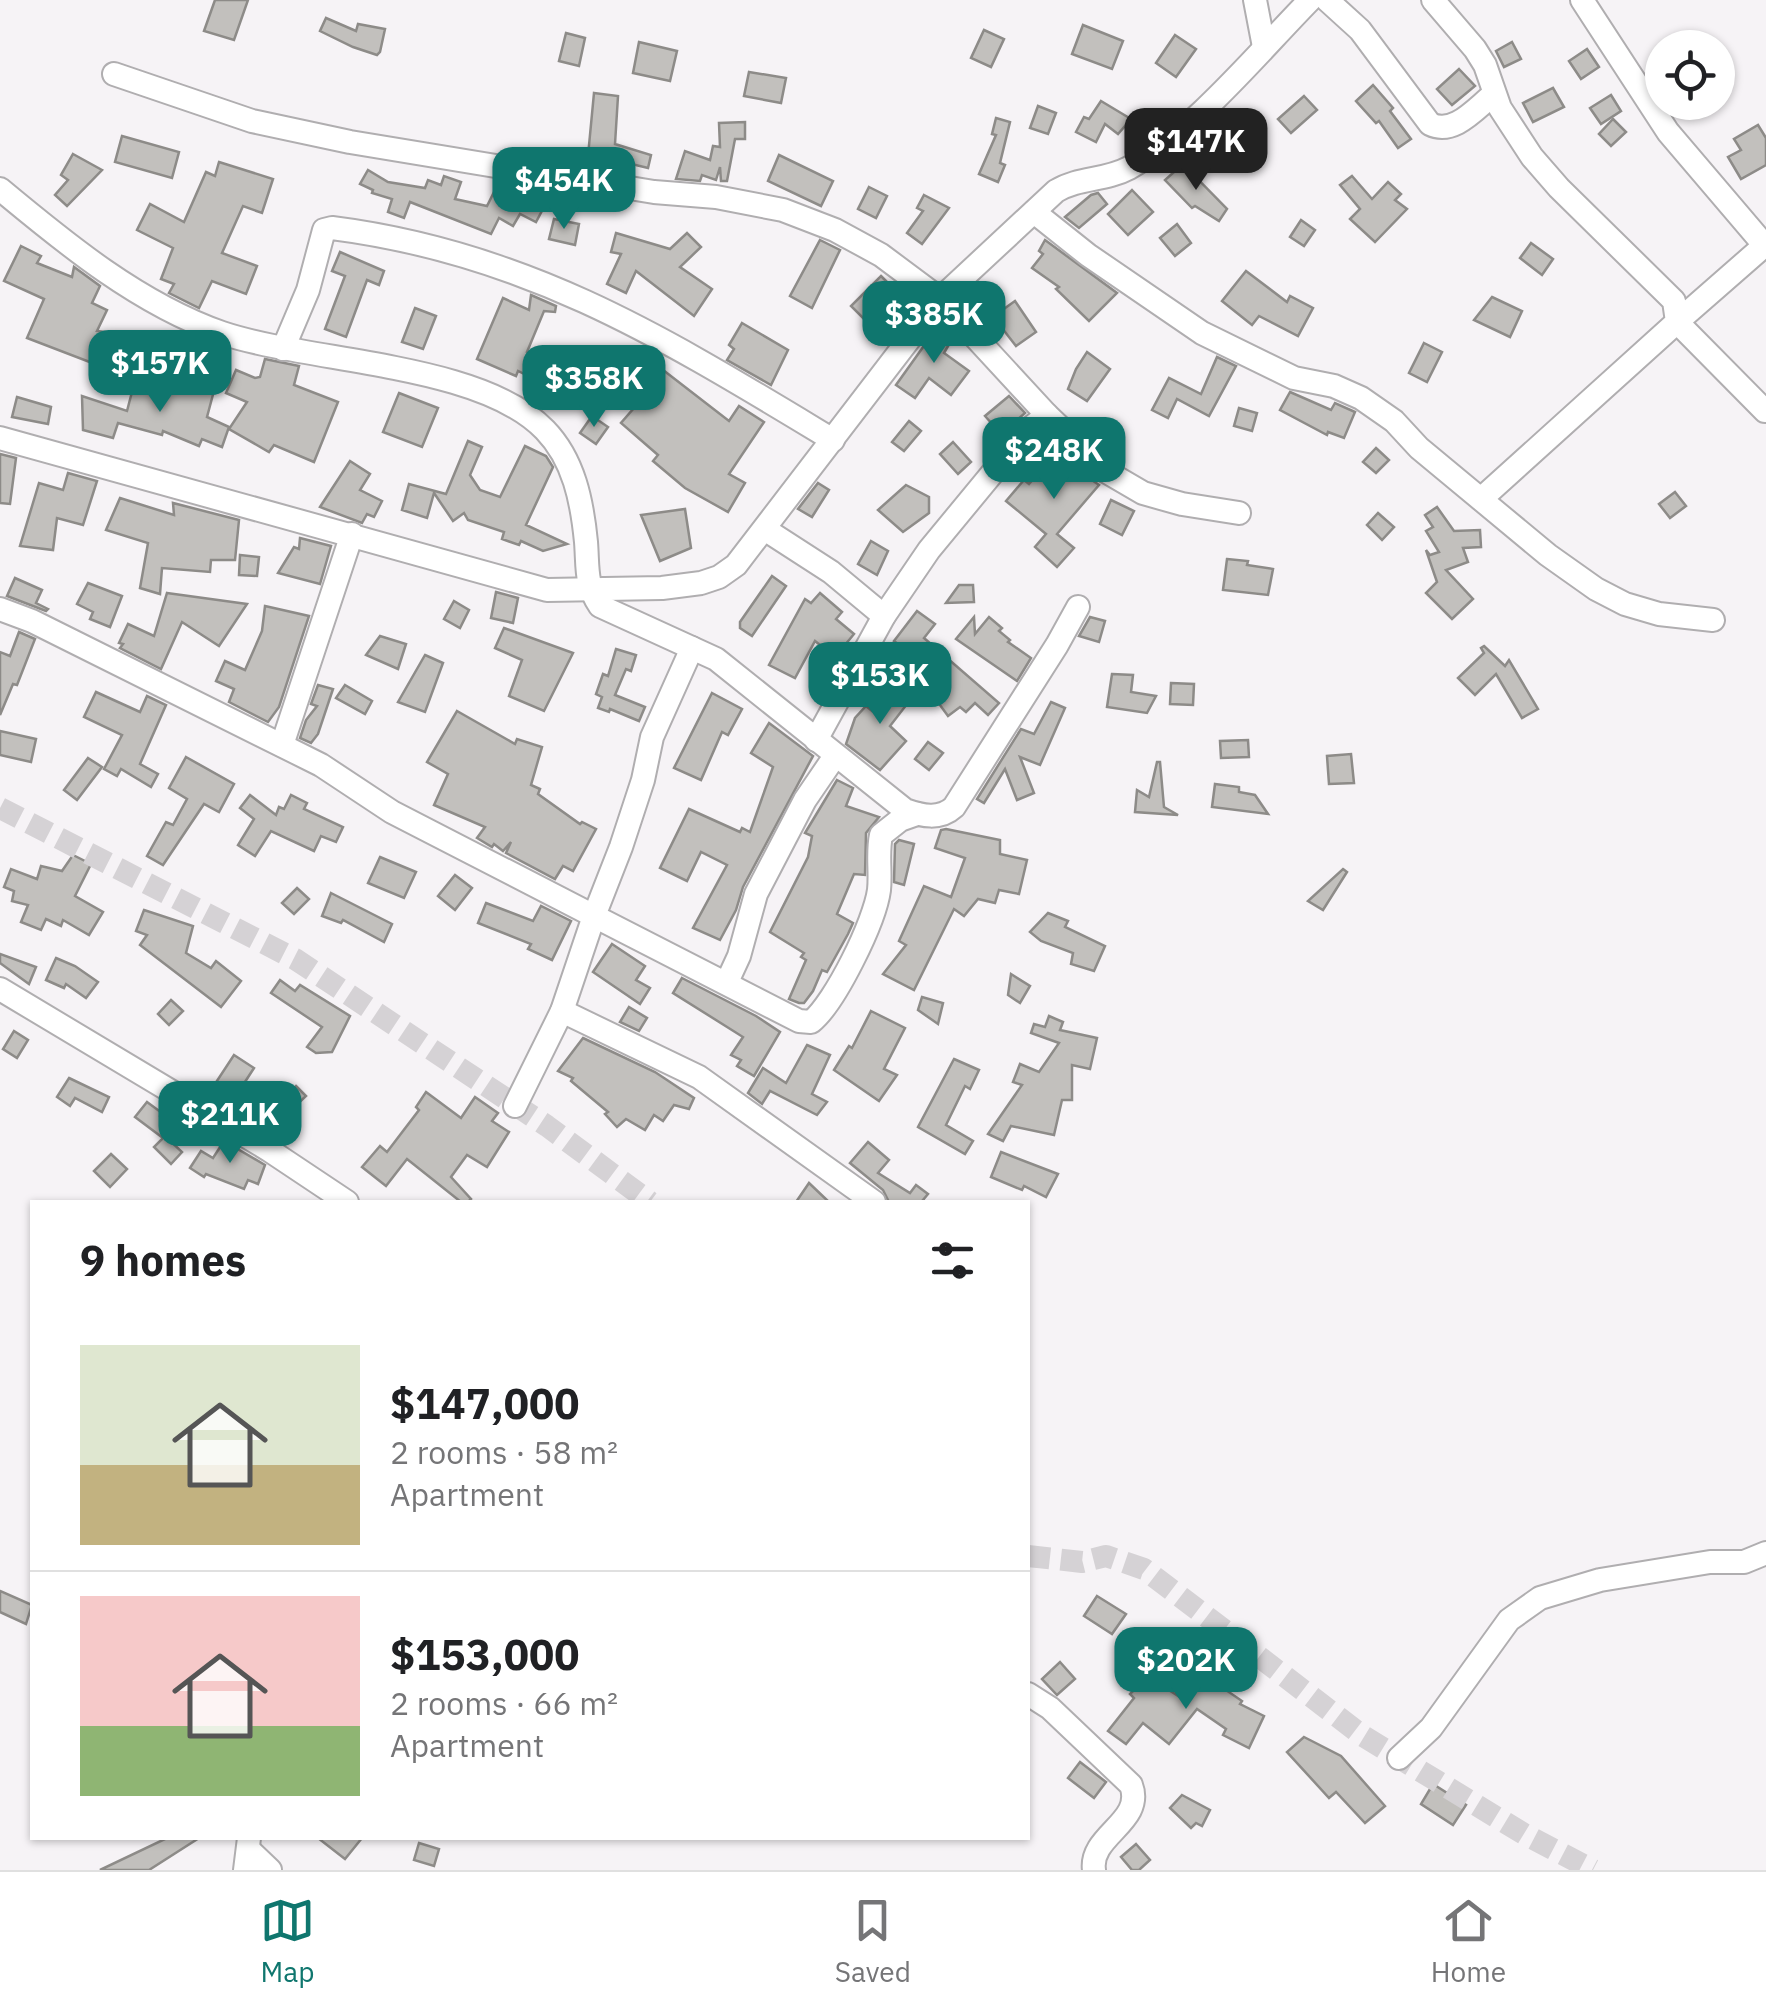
<!DOCTYPE html>
<meta charset="utf-8">
<style>
:root{--surface:#fff;--page:#f2f2f2;--text:#202124;--muted:#757577;--line:#e0e0e0;--accent:#0f766e}
body{margin:0;font-family:"IBM Plex Sans",sans-serif;background:var(--page);color:var(--text);height:100vh;display:flex;flex-direction:column;font-size:38px;white-space:nowrap}
*{box-sizing:border-box;margin:0}
p{font-size:32px;color:var(--muted)}
.icon{flex:none;width:55px;height:55px;fill:none;stroke:currentColor;stroke-width:2;stroke-linecap:round;stroke-linejoin:round}
.map{position:relative;flex:1;overflow:hidden}
.side{position:absolute;left:30px;top:1200px;width:1000px;height:640px;display:flex;flex-direction:column;background:var(--surface);border-radius:0px;box-shadow:0 2px 8px #0004}
.side>*{flex:none}
.fabs{position:absolute;left:1645px;top:30px;display:grid;gap:20px}
.fabs a{display:grid;place-items:center;width:90px;height:90px;border-radius:50%;background:var(--surface);box-shadow:0 2px 8px #0004;font-size:50px}
.price{position:absolute;translate:-50% -85px;padding:0 22px;border-radius:20px;background:var(--accent);color:#fff;font-size:32px;line-height:65px;filter:drop-shadow(0 2px 5px #0008)}
.price::after{content:'';position:absolute;left:50%;top:60px;width:30px;height:22px;margin-left:-15px;background:inherit;clip-path:polygon(0 0,100% 0,50% 100%)}
.price.selected{background:#222;color:#fff}
ul{padding:0;list-style:none}
li{display:flex;align-items:center;gap:30px;height:250px;padding:0 50px}
li+li{border-top:2px solid var(--line)}
li span{display:grid;place-items:center;flex:none;width:280px;height:200px;border-radius:0px;color:#555}
li>.icon{margin-inline-start:auto}
span .icon{width:120px;height:120px;fill:#fffc;stroke-width:1}
li b{font-size:42px}
h2{display:flex;justify-content:space-between;align-items:center;height:120px;padding:0 50px;font-size:42px}
.menu{display:flex;justify-content:space-around;align-items:center;height:140px;border-top:2px solid var(--line);background:var(--surface);font-size:28px;color:var(--muted)}
.menu a{display:grid;justify-items:center;gap:5px}
.menu .selected{color:var(--accent)}
.map>svg:first-child{display:block}
.building{fill:#c2c0bd;stroke:#8d8b88;stroke-width:2.5}
.lines{fill:none;stroke-linecap:round;stroke-linejoin:round}
.street-tunnel{stroke:#d5d2d5;stroke-width:22;stroke-dasharray:22 11;stroke-linecap:butt}
.street-casing{stroke:#b0aeb0;stroke-width:26}
.street{stroke:#fff;stroke-width:22}
</style>
<div class="map">
<svg width="1766" height="1870" viewBox="0 0 1766 1870">
<rect width="100%" height="100%" fill="#f6f3f6"/>
<g class="building">
<path d="M215 0H248L234 40 204 31Z"/>
<path d="M326 18 356 31 358 24 385 29 380 52 377 55 353 47 320 31Z"/>
<path d="M1083 25 1123 41 1112 69 1072 54Z"/>
<path d="M984 30 1004 39 991 67 971 58Z"/>
<path d="M566 33 585 38 579 66 559 61Z"/>
<path d="M1175 35 1196 49 1176 77 1156 63Z"/>
<path d="M639 42 677 51 670 81 633 73Z"/>
<path d="M1512 42 1521 59 1504 67 1496 51Z"/>
<path d="M1587 49 1599 67 1581 79 1569 61Z"/>
<path d="M1459 69 1475 86 1452 105 1437 89Z"/>
<path d="M749 72 786 78 781 103 744 96Z"/>
<path d="M1373 85 1393 108 1390 111 1411 139 1398 148 1379 121 1376 123 1356 101Z"/>
<path d="M1553 88 1564 107 1533 122 1523 103Z"/>
<path d="M594 93 618 96 615 144 651 155 648 168 615 160 612 170 597 167 599 158 588 156Z"/>
<path d="M1611 95 1621 111 1601 124 1590 108Z"/>
<path d="M1304 96 1317 110 1291 133 1278 119Z"/>
<path d="M1101 101 1131 119 1118 134 1105 124 1096 142 1076 132 1084 117 1089 119Z"/>
<path d="M1038 106 1056 113 1048 134 1030 128Z"/>
<path d="M996 118 1010 122 1000 163 1005 165 998 182 979 174 996 135 992 134Z"/>
<path d="M1613 119 1626 132 1611 146 1599 134Z"/>
<path d="M745 122V139H735L727 181H721L720 167 716 180 702 175 700 181 676 179 685 151 710 160 713 146 720 147 719 123Z"/>
<path d="M1758 125 1766 138V165L1741 179 1728 157 1741 150 1734 139Z"/>
<path d="M122 136 179 152 172 178 115 162Z"/>
<path d="M73 154 102 170 67 206 55 195 68 180 61 175Z"/>
<path d="M779 155 833 181 821 206 768 181Z"/>
<path d="M219 162 273 179 262 213 243 206 222 253 257 266 246 294 212 281 199 308 169 293 174 284 161 279 173 248 137 230 150 204 184 222 206 172 215 176Z"/>
<path d="M1183 164 1227 209 1219 221 1195 206 1192 208 1165 180Z"/>
<path d="M368 170 388 182 425 188 428 180 441 185 444 176 461 182 455 199 487 206 498 184 544 207 536 222 520 214 513 226 499 218 491 234 410 202 404 218 388 212 392 199 372 193 373 190 360 184Z"/>
<path d="M1352 176 1372 199 1388 182 1401 194 1395 200 1407 209 1375 242 1350 219 1360 209 1340 185Z"/>
<path d="M869 187 887 196 876 218 858 209Z"/>
<path d="M1132 190 1153 212 1128 235 1108 214Z"/>
<path d="M1098 193 1107 204 1079 228 1065 217 1091 195Z"/>
<path d="M924 195 949 208 922 244 907 233 923 211 917 208Z"/>
<path d="M554 219 579 224 575 245 549 239Z"/>
<path d="M1301 220 1315 230 1304 246 1290 237Z"/>
<path d="M1177 224 1191 243 1175 256 1160 238Z"/>
<path d="M616 233 670 249 687 233 701 247 680 267 712 289 694 316 636 271 626 293 607 284 621 254 611 252Z"/>
<path d="M820 240 840 250 812 308 790 296Z"/>
<path d="M1045 240 1117 293 1089 321 1056 289 1059 287 1032 268 1043 254 1039 251Z"/>
<path d="M1531 243 1553 259 1542 275 1520 258Z"/>
<path d="M21 246 41 256 37 263 72 277 74 267 100 286 92 303 107 310 97 331 158 338 156 354 202 375 201 379 100 366 27 338 44 299 4 281Z"/>
<path d="M340 252 384 271 379 285 367 280 346 337 325 329 345 276 332 271Z"/>
<path d="M1246 271 1287 302 1290 296 1313 308 1298 336 1259 316 1252 325 1222 301Z"/>
<path d="M881 276 899 294 869 324 851 306Z"/>
<path d="M531 295 556 306 555 312 544 311 527 352 566 371 557 390 518 371 516 376 477 359 503 298 529 310Z"/>
<path d="M1492 297 1522 311 1510 337 1474 320Z"/>
<path d="M1015 301 1036 332 1016 346 1002 328 996 333 987 321Z"/>
<path d="M415 308 436 316 423 349 402 342Z"/>
<path d="M941 322 954 336 944 353 969 371 951 395 929 378 915 398 896 385Z"/>
<path d="M742 323 788 350 771 385 727 360 734 349 729 345Z"/>
<path d="M1424 343 1442 352 1427 382 1409 373Z"/>
<path d="M1087 352 1110 369 1087 401 1068 389 1076 369Z"/>
<path d="M645 356 729 421 739 406 764 422 729 474 745 483 728 512 685 488 653 461 658 455 621 423 655 384 635 368Z"/>
<path d="M1217 357 1236 366 1209 416 1177 399 1168 418 1152 410 1169 378 1201 394Z"/>
<path d="M265 359 299 366 294 385 338 402 314 462 274 445 269 452 229 429 247 402 226 393 236 370 255 378 260 377Z"/>
<path d="M195 382 215 387 207 417 229 427 222 447 202 439 199 446 163 431 162 435 118 423 113 438 83 430 82 396 127 411 132 392 195 389Z"/>
<path d="M1290 392 1331 410 1335 403 1355 412 1344 438 1328 432 1327 435 1280 410Z"/>
<path d="M399 393 438 408 422 447 383 432Z"/>
<path d="M1009 396 1025 413 1001 434 985 416Z"/>
<path d="M17 397 51 407 48 424 12 417Z"/>
<path d="M1239 408 1257 413 1252 431 1234 426Z"/>
<path d="M592 416 608 427 596 444 580 433Z"/>
<path d="M909 421 921 431 904 451 892 442Z"/>
<path d="M468 441 482 447 470 475 480 490 500 497 525 446 546 456 553 467 526 525 567 544 543 551 521 541 519 545 502 539 504 532 468 520 464 513 453 521 434 493 427 518 402 510 409 484 446 494Z"/>
<path d="M953 442 971 462 958 474 940 454Z"/>
<path d="M1060 448 1084 471 1082 473 1099 485 1057 534 1074 548 1057 567 1035 547 1046 534 1006 501 1024 480 1029 484Z"/>
<path d="M1376 448 1389 460 1376 473 1363 462Z"/>
<path d="M0 454 16 458 10 504 0 503Z"/>
<path d="M350 461 370 474 360 490 382 501 374 517 367 514 362 523 320 507Z"/>
<path d="M68 473 97 481 83 525 57 518 53 550 20 546 39 483 63 490Z"/>
<path d="M818 483 829 490 812 517 798 509Z"/>
<path d="M906 485 929 497V513L903 532 878 510Z"/>
<path d="M1675 492 1686 506 1670 518 1659 504Z"/>
<path d="M120 498 174 515 173 503 239 520 235 560H211L210 572 162 568 160 594 140 588 148 543 106 530Z"/>
<path d="M1111 500 1134 511 1122 535 1100 524Z"/>
<path d="M1437 507 1454 531 1480 530 1481 547 1463 548 1468 562 1446 570 1473 599 1452 619 1426 593 1437 582 1426 550 1430 555 1439 552 1426 531 1433 527 1425 515Z"/>
<path d="M685 509 691 548 660 561 641 515Z"/>
<path d="M1378 513 1394 527 1382 540 1367 525Z"/>
<path d="M300 538 331 546 320 584 278 573 294 547 299 549Z"/>
<path d="M871 541 888 551 877 575 858 564Z"/>
<path d="M240 555 259 557 257 576 239 575Z"/>
<path d="M1227 559 1248 561 1247 565 1273 569 1268 595 1223 590Z"/>
<path d="M772 576 786 586 752 636 740 628V622Z"/>
<path d="M15 578 42 590 36 603 48 609 46 611 7 596Z"/>
<path d="M88 583 122 596 110 627 90 619 93 612 77 604Z"/>
<path d="M959 585H973L974 602 946 603Z"/>
<path d="M496 592 518 598 513 623 491 618Z"/>
<path d="M167 593 247 604 219 646 182 622 161 669 120 648 123 644 119 643 128 624 154 636Z"/>
<path d="M820 593 842 612 836 619 854 634 835 657 815 641 795 678 769 665 805 599 811 603Z"/>
<path d="M454 601 469 610 460 628 444 619Z"/>
<path d="M265 606 309 616 279 707 268 722 229 702 234 689 216 681 225 661 245 670 262 631Z"/>
<path d="M917 611 935 624 924 638 999 703 988 715 975 703 966 712 960 707 948 716 921 679 929 667 894 641Z"/>
<path d="M974 617 975 634 989 617 1002 628 999 631 1010 640 1008 642 1031 658 1017 681 956 639Z"/>
<path d="M1090 617 1105 621 1099 642 1079 636Z"/>
<path d="M504 628 573 653 544 711 509 696 522 660 495 648Z"/>
<path d="M19 632 35 639 17 685 13 684 0 715V652L10 656Z"/>
<path d="M380 636 406 644 398 669 366 655Z"/>
<path d="M1484 646 1505 666 1509 660 1538 709 1522 718 1496 674 1475 695 1458 678 1484 653 1481 648Z"/>
<path d="M616 649 636 655 631 671 626 669 615 695 645 707 639 721 610 709 609 712 598 708 602 697 596 694 603 674 608 676Z"/>
<path d="M425 655 443 663 425 712 398 702Z"/>
<path d="M1112 674 1133 675 1131 692 1156 696 1147 713 1107 707Z"/>
<path d="M895 680 914 695 890 726 906 741 880 770 846 744 855 718 866 706 872 711Z"/>
<path d="M1171 683 1194 684 1193 705 1170 704Z"/>
<path d="M318 685 333 689 318 734 311 743 300 738 306 720 317 706 311 704Z"/>
<path d="M345 685 372 701 365 714 336 698Z"/>
<path d="M96 692 140 712 147 696 166 705 140 764 158 774 151 787 121 769 117 776 104 769 122 735 84 717Z"/>
<path d="M712 693 742 709 728 735 722 732 701 780 674 768Z"/>
<path d="M1051 702 1065 708 1040 765 1020 757 1034 793 1017 800 1005 769 984 803 977 799 1021 729 1034 734Z"/>
<path d="M457 711 515 744 517 739 542 747 531 785 540 789 538 794 580 824 582 822 596 829 573 871 563 866 555 879 506 853 511 842 503 851 494 844 492 847 477 838 485 827 434 805 448 774 427 762Z"/>
<path d="M769 723 813 756 743 887 736 910 720 940 693 928 727 865 701 852 687 881 660 868 689 809 740 832 742 828 750 832 773 767 751 753Z"/>
<path d="M0 731 36 739 31 762 0 755Z"/>
<path d="M1248 740 1249 757 1221 758 1220 741Z"/>
<path d="M928 742 943 753 929 770 915 759Z"/>
<path d="M1351 754 1354 783 1329 784 1327 756Z"/>
<path d="M186 757 234 784 219 812 204 804 163 865 147 856 166 822 173 825 187 799 169 788Z"/>
<path d="M88 758 102 767 77 800 64 790Z"/>
<path d="M1157 762H1160L1164 807 1178 815 1135 812 1137 790 1149 797Z"/>
<path d="M837 780 853 788 846 806 879 817 866 833 865 875 854 874 837 914 853 923 848 934 827 972 822 970 813 991 804 1003H799L789 999 806 960 801 957 804 953 770 932 808 857 812 836 805 833Z"/>
<path d="M1215 784 1239 787V792L1255 795 1268 814 1212 807Z"/>
<path d="M250 795 276 815 279 807 284 809 291 795 307 803 304 809 343 827 336 842 321 836 314 851 271 831 255 856 238 845 254 819 240 808Z"/>
<path d="M946 829 1000 840V854L1027 860 1019 894 999 890 995 903 978 899 964 916 954 909 914 990 883 974 906 945 899 941 924 886 951 897 965 858 935 848 941 830Z"/>
<path d="M899 840 914 844 904 885 894 882 895 844Z"/>
<path d="M73 855 91 864 75 896 103 912 89 935 63 920 61 926 46 919 41 930 21 922 28 905 12 901 14 891 4 887 11 869 37 879 41 866 62 871Z"/>
<path d="M380 857 416 872 404 898 368 883Z"/>
<path d="M1343 869 1347 872 1323 910 1308 901Z"/>
<path d="M455 875 472 888 455 910 438 896Z"/>
<path d="M297 888 309 899 294 914 282 903Z"/>
<path d="M331 893 392 924 384 942 343 920 341 923 322 916Z"/>
<path d="M486 903 533 921 541 906 571 921 552 960 528 949 531 944 478 923Z"/>
<path d="M144 910 193 926 186 953 211 968 216 961 241 981 221 1007 140 945 147 935 136 931Z"/>
<path d="M1048 913 1068 921 1065 927 1105 946 1094 971 1071 964 1073 953 1041 941 1030 932Z"/>
<path d="M612 944 645 966 636 980 650 988 640 1004 593 972Z"/>
<path d="M0 954 36 967 29 984 0 963Z"/>
<path d="M56 958 75 966 98 982 86 998 66 984 64 988 46 980Z"/>
<path d="M1011 974 1030 986 1020 1003 1008 995Z"/>
<path d="M682 978 756 1016 780 1032 754 1076 737 1066 741 1060 731 1055 743 1037 673 993Z"/>
<path d="M280 980 295 991 300 985 350 1016 332 1052 316 1053 307 1047 322 1027 271 993Z"/>
<path d="M922 997 943 1003 938 1024 918 1010Z"/>
<path d="M171 1000 183 1011 169 1025 158 1014Z"/>
<path d="M629 1007 647 1018 639 1031 620 1022Z"/>
<path d="M871 1011 905 1028 884 1069 897 1075 879 1101 834 1070 849 1046 852 1048Z"/>
<path d="M1049 1016 1063 1022 1060 1030 1097 1038 1090 1069 1072 1065V1100H1062L1054 1135 1011 1126 1003 1141 988 1134 1022 1085 1013 1082 1020 1064 1039 1072 1059 1043 1031 1033 1034 1024 1045 1027Z"/>
<path d="M14 1031 28 1040 17 1058 3 1049Z"/>
<path d="M583 1038 655 1072 694 1098 689 1109 674 1105 663 1121 654 1115 645 1130 626 1119 617 1127 605 1114 608 1112 571 1081 573 1078 558 1071Z"/>
<path d="M807 1045 830 1055 812 1094 827 1102 817 1115 770 1091 762 1104 748 1093 763 1068 786 1083Z"/>
<path d="M234 1055 254 1068 228 1108 207 1096Z"/>
<path d="M954 1059 979 1070 970 1089 965 1086 946 1125 973 1141 965 1154 918 1127Z"/>
<path d="M69 1078 109 1097 102 1112 75 1098 70 1106 57 1097Z"/>
<path d="M296 1086 306 1096 287 1114 278 1104Z"/>
<path d="M426 1092 461 1118 475 1097 498 1113 492 1121 509 1132 487 1167 467 1155 451 1177 471 1199 468 1202H461L407 1159 386 1186 362 1167 380 1146 387 1152 419 1110 416 1107Z"/>
<path d="M147 1102 162 1113 160 1116 172 1127 163 1138 135 1117Z"/>
<path d="M165 1136 182 1152 171 1164 154 1147Z"/>
<path d="M224 1141 265 1165 258 1184 248 1180 244 1189 206 1174 204 1177 190 1168 201 1151 213 1158Z"/>
<path d="M868 1142 889 1160 878 1173 910 1193 916 1185 928 1194 923 1200 926 1202H889L883 1190 850 1163Z"/>
<path d="M1001 1152 1058 1174 1046 1197 1024 1186 1022 1190 991 1177Z"/>
<path d="M111 1154 127 1169 110 1187 94 1171Z"/>
<path d="M809 1183 829 1202H796Z"/>
<path d="M0 1591 32 1605 26 1624 0 1612Z"/>
<path d="M1097 1596 1126 1614 1112 1634 1084 1616Z"/>
<path d="M1060 1662 1075 1679 1057 1695 1042 1679Z"/>
<path d="M1204 1675 1242 1701 1240 1704 1264 1716 1249 1748 1223 1735 1226 1729 1197 1709 1169 1744 1143 1723 1126 1744 1108 1731 1134 1698 1130 1694 1145 1679 1157 1690 1161 1685 1186 1701Z"/>
<path d="M1304 1737 1341 1756 1385 1806 1365 1823 1336 1792 1329 1798 1287 1752Z"/>
<path d="M1080 1762 1106 1782 1094 1798 1068 1778Z"/>
<path d="M1433 1784 1466 1805 1453 1825 1421 1804Z"/>
<path d="M1182 1795 1210 1810 1202 1826 1196 1823 1191 1828 1170 1808Z"/>
<path d="M167 1838H199L149 1870H100Z"/>
<path d="M318 1838H362L345 1859Z"/>
<path d="M419 1843 439 1849 434 1866 414 1860Z"/>
<path d="M1136 1844 1150 1860 1139 1870H1132L1121 1857Z"/>
</g>
<g class="lines">
<g class="street-tunnel">
<path d="M0 808 295 959 547 1126 650 1202"/>
<path d="M1028 1556 1082 1562 1106 1556 1144 1569 1363 1736 1524 1834 1593 1870"/>
</g>
<g class="street-casing">
<g id="street">
<path d="M1255 0 1264 47"/>
<path d="M1327 0 1360 30 1430 124C1454 136 1476 108 1494 94"/>
<path d="M1433 0 1475 49 1485 65 1500 108 1532 157 1559 188 1674 301 1677 322 1481 499"/>
<path d="M1582 0 1668 132 1766 247"/>
<path d="M114 74 252 121 350 142 654 192 716 197 783 210 835 230 881 255 940 299 1047 415 1107 472 1143 493 1182 504 1239 513"/>
<path d="M0 189C66 244 139 304 222 333 312 363 481 363 545 430 574 460 582 501 586 542 588 567 585 584 600 606L716 659 905 810C922 816 940 820 954 807L1057 645 1078 607"/>
<path d="M1034 212 1088 255 1202 333 1294 378 1334 386 1361 398 1394 421 1419 448 1548 555 1596 589 1625 604 1659 614 1713 620"/>
<path d="M1765 245 1677 322 1765 411"/>
<path d="M283 349 308 290 324 230 332 228C529 253 667 340 833 440"/>
<path d="M0 438 547 590 662 588 701 583 719 577 736 565 940 299 1056 191C1079 177 1105 181 1129 168 1194 131 1257 54 1310 0"/>
<path d="M766 530 831 572 884 616"/>
<path d="M0 609 32 621 321 765 392 812 594 916 562 1011 515 1106"/>
<path d="M692 648 652 737 643 780 621 847 594 916 799 1021 811 1022C835 1003 875 921 879 890 881 871 877 854 881 835L900 820 917 814"/>
<path d="M816 740 884 616 929 550 1028 430 1047 415"/>
<path d="M282 745 352 534"/>
<path d="M727 982 739 956 756 894 805 800 835 756"/>
<path d="M0 989 269 1150 347 1202"/>
<path d="M562 1011 699 1077 874 1202"/>
<path d="M1028 1694 1050 1708 1131 1785C1145 1822 1089 1835 1094 1870"/>
<path d="M1399 1758 1431 1728 1509 1620 1540 1598 1600 1580 1710 1562H1744L1766 1553"/>
<path d="M248 1849 270 1870"/>
<path d="M245 1870 249 1838"/>
</g>
</g>
<use href="#street" class="street"/>
</g>
</svg>
<div class="fabs">
<a><svg class="icon" aria-label="locate" viewBox="0 0 24 24"><circle cx="12" cy="12" r="6"/><path d="M12 2v4M12 18v4M2 12h4M18 12h4"/></svg></a>
</div>
<b class="price selected" style="left:1196px;top:193px">$147K</b>
<b class="price" style="left:564px;top:232px">$454K</b>
<b class="price" style="left:934px;top:366px">$385K</b>
<b class="price" style="left:160px;top:415px">$157K</b>
<b class="price" style="left:594px;top:430px">$358K</b>
<b class="price" style="left:1054px;top:502px">$248K</b>
<b class="price" style="left:880px;top:727px">$153K</b>
<b class="price" style="left:230px;top:1166px">$211K</b>
<b class="price" style="left:1186px;top:1712px">$202K</b>
<section class="side">
<h2>9 homes<svg class="icon" aria-label="filters" viewBox="0 0 24 24"><path d="M4 7h16M4 17h16"/><circle cx="9" cy="7" r="2"/><circle cx="15" cy="17" r="2"/></svg></h2>
<ul>
<li><span style="background:linear-gradient(#dfe7d0 60%,#c2b280 0)"><svg class="icon" aria-label="home" viewBox="0 0 24 24"><path d="M3 11l9-7 9 7M6 9v11h12V9"/></svg></span><div><b>$147,000</b><p>2 rooms · 58 m²</p><p>Apartment</p></div></li>
<li><span style="background:linear-gradient(#f6c9c9 65%,#8fb573 0)"><svg class="icon" aria-label="home" viewBox="0 0 24 24"><path d="M3 11l9-7 9 7M6 9v11h12V9"/></svg></span><div><b>$153,000</b><p>2 rooms · 66 m²</p><p>Apartment</p></div></li>
</ul>
</section>
</div>
<nav class="menu">
<a class="selected"><svg class="icon" aria-label="map" viewBox="0 0 24 24"><path d="M3 6l6-2 6 2 6-2v14l-6 2-6-2-6 2zM9 4v14M15 6v14"/></svg>Map</a>
<a><svg class="icon" aria-label="saved" viewBox="0 0 24 24"><path d="M7 4h10v16l-5-4-5 4z"/></svg>Saved</a>
<a><svg class="icon" aria-label="home" viewBox="0 0 24 24"><path d="M3 11l9-7 9 7M6 9v11h12V9"/></svg>Home</a>
</nav>
